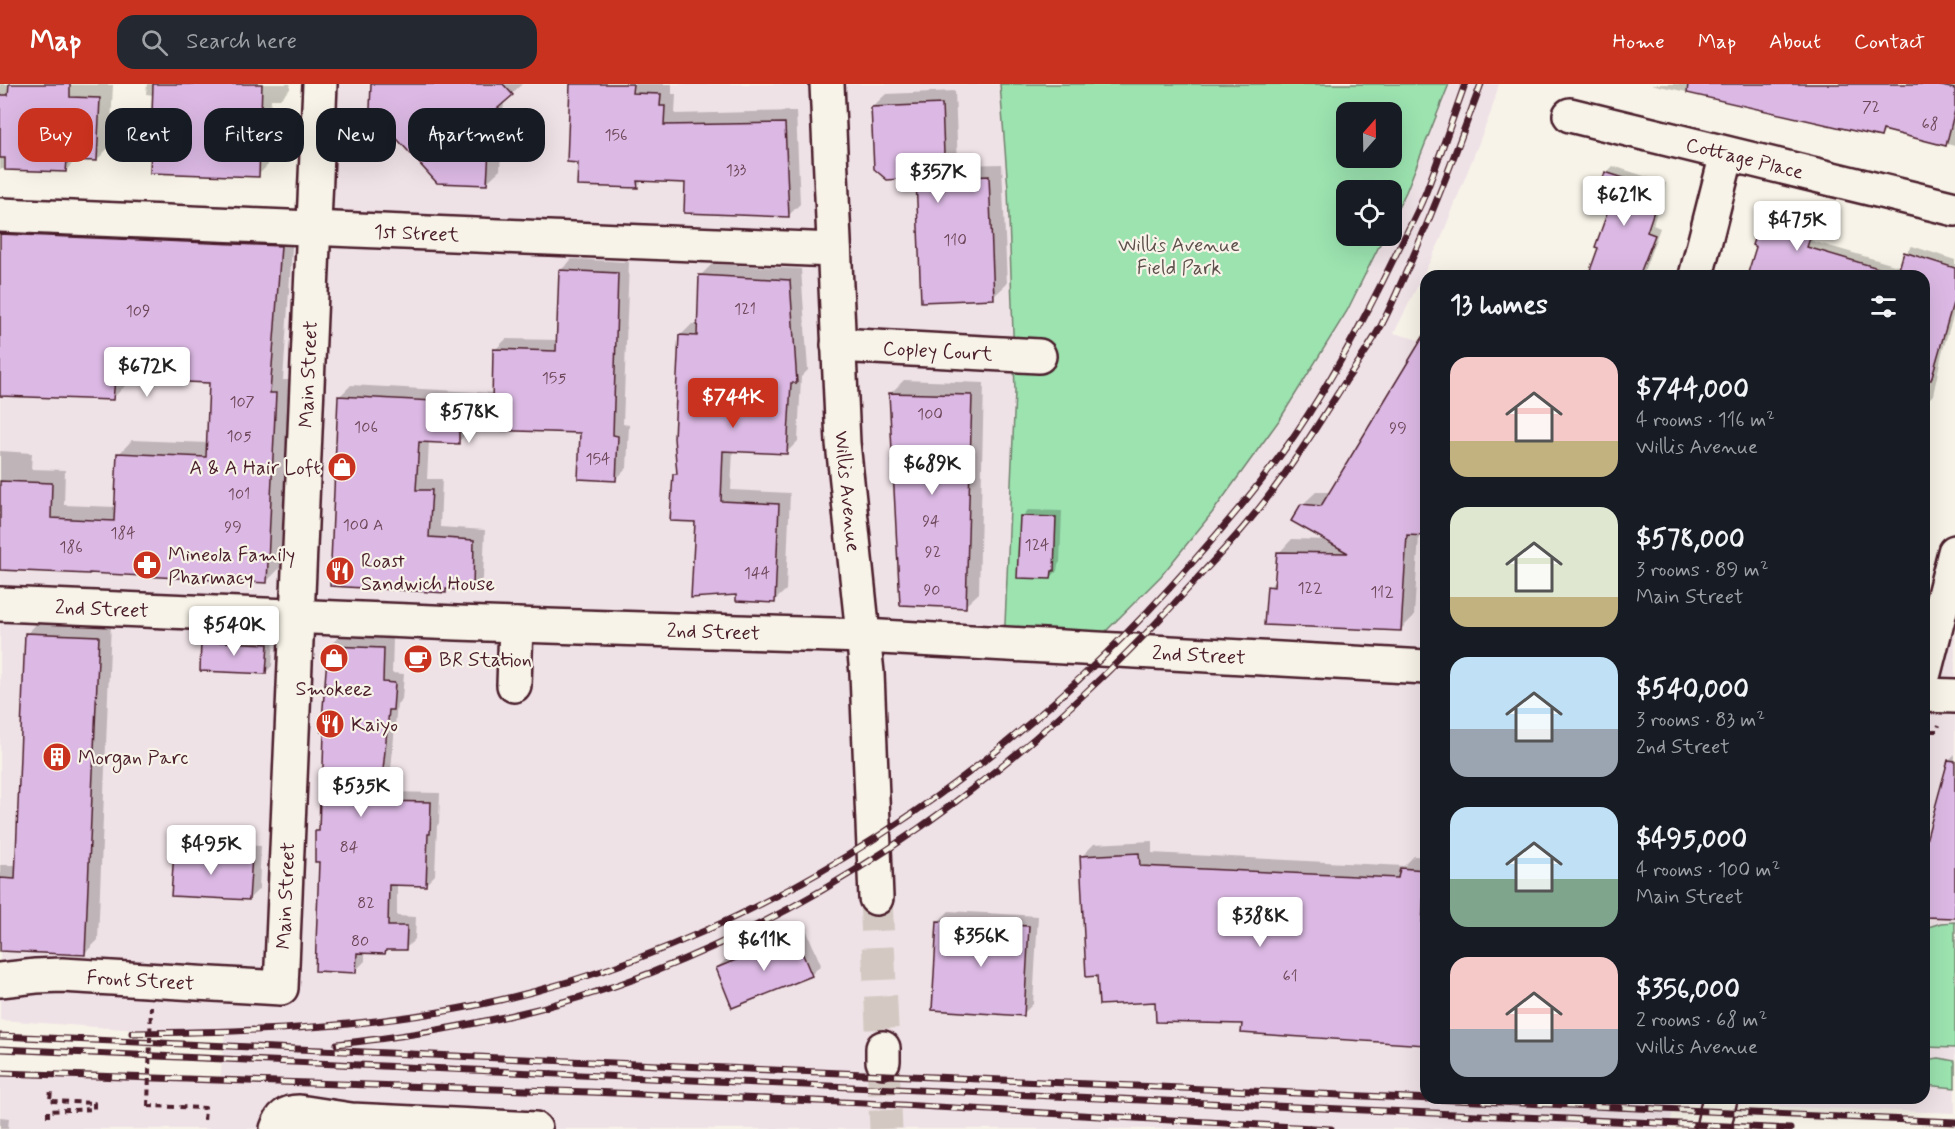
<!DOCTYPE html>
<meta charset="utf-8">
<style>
:root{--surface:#171b24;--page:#242831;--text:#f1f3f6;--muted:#9ea1a6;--accent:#c8321e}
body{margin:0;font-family:Mynerve,sans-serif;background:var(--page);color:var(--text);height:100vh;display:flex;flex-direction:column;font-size:22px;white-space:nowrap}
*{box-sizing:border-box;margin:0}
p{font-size:20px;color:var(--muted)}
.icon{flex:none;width:33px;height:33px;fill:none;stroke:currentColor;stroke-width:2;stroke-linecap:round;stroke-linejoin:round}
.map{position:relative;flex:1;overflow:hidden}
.details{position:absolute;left:1420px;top:186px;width:510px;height:834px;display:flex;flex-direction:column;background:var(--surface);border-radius:18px;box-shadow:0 6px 24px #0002}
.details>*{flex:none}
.top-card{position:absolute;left:18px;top:24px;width:570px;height:54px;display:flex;gap:12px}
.needle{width:39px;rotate:20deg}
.buttons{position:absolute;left:1336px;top:18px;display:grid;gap:12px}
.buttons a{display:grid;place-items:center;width:66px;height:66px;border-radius:12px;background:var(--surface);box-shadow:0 6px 24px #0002;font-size:30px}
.price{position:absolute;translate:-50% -51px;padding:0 14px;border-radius:6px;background:#fff;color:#222;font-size:20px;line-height:39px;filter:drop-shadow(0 2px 3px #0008)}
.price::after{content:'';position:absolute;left:50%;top:36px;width:18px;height:14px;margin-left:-9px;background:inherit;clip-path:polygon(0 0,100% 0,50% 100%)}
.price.current{background:var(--accent);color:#fff}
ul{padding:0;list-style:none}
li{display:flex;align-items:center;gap:18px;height:150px;padding:0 30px}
li span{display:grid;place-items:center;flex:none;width:168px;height:120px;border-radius:18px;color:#555}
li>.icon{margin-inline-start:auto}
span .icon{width:72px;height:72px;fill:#fffc;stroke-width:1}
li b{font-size:26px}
h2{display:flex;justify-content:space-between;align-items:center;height:72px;padding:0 30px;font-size:26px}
.chip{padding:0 21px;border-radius:18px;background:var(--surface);box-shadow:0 6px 24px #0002;font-size:21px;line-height:54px}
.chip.current{background:var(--accent);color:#fff}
header{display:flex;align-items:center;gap:36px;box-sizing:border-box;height:84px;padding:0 30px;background:var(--accent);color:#fff}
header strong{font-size:28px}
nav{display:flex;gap:33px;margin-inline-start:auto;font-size:21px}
.search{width:420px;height:54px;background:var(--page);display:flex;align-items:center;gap:15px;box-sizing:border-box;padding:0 21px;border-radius:18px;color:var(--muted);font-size:22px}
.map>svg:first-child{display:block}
.built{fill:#efe2e7}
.green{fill:#9ce3b0;stroke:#73816e;stroke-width:1.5;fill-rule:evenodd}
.shadow{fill:#0003}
.building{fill:#dcb9e4;stroke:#4a1f2b;stroke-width:1.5}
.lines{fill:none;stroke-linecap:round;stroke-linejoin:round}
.major-tunnel{stroke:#d4c9c2;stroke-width:33;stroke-dasharray:33 16;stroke-linecap:butt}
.minor-casing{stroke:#4a1f2b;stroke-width:38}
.major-casing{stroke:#4a1f2b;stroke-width:38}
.path{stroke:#4a1f2b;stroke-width:4;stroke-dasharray:6 4.5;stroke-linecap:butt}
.minor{stroke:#f7f3e8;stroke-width:33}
.major{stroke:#f7f3e8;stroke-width:33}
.rail-casing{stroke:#4a1f2b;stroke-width:7}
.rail{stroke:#f7f3e8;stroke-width:4.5;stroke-dasharray:14;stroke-linecap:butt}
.path-bridge{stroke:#4a1f2b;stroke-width:4;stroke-dasharray:6 4.5;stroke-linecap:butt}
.labels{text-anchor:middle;stroke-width:4.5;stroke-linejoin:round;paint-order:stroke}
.number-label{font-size:16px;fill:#6e4659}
.street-label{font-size:20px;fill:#4a1f2b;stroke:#f7f3e8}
.park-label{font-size:20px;fill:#5e504c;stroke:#f7f3e8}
.poi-label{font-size:20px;fill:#4a1f2b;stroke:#f7f3e8;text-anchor:start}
</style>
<header>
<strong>Map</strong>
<div class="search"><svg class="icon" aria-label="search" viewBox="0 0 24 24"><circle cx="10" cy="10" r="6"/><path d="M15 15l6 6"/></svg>Search here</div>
<nav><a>Home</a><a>Map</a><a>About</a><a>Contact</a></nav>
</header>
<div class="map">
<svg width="1955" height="1045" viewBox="0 0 1955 1045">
<rect width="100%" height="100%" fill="#f7f3e8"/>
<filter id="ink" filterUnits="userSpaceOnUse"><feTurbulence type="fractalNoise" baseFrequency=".0167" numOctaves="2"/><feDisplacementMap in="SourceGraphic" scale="12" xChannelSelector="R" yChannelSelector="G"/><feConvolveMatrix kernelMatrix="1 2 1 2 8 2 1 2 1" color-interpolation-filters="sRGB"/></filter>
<g filter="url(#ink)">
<path class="built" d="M320 0H1000L1008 105 1015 307 1004 562 1085 567 1161 492 1212 429 1280 335 1347 227 1384 152H1392V136L1406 108 1449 0H1499L1491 28 1441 155 1394 249 1426 258V1014H1924L1925 614 1955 511V1029L1675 1019 1669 1045H0V989L220 996 225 948 178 949 0 936V131L314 144Z"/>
<g class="green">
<path d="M1000 0H1449L1406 108 1392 136V106H1347V152H1384L1347 227 1280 335 1212 429 1161 492 1086 567 1004 563 1015 307 1008 105ZM1347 28H1392V74H1347Z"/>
<path d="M1955 838V964L1925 963V844L1941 839Z"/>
<path d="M1939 974 1955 977V1004L1925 1001V976Z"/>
</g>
<g class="shadow">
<path d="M0 0 113 1 110 62 97 76 77 75 66 86 0 85Z"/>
<path d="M147 0H290V5L280 15H271L268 81 258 91 154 11 146 10Z"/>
<path d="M373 0H522L504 17 500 86 486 99Z"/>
<path d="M572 0H672V10H676L675 30 796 27 800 120 788 132 687 97 643 96 637 102 579 78Z"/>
<path d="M1651 0H1955V62L1887 45 1881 52Z"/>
<path d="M955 7 958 81 1002 80 1007 200 993 213 872 23 886 10Z"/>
<path d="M1613 82 1666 99 1653 141 1660 144 1643 190 1650 192H1589L1610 126 1606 89Z"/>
<path d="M1772 119 1819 136 1812 157 1901 183 1906 169 1912 162 1955 176V226L1942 269 1933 311 1927 317 1924 316V192H1748L1758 162 1765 126Z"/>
<path d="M0 135 293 149 283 296H289L280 484 267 497 0 485V367L32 369 31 385 65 386 64 421 116 423 119 370 132 356 208 359 211 298 127 294 126 301 113 314 0 311Z"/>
<path d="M572 175 629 178 623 340 629 341 627 384 616 395 581 348 470 343 469 347 458 358 429 357 427 395H442L440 443 485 446 483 494 472 505 449 504 445 508 339 313 351 301 494 309 495 266 506 255 558 256 561 186Z"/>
<path d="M712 180 801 185 808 286 801 293 798 357 786 369 733 366 731 406 790 409 786 506 774 517 737 510 696 437 674 391 678 386 681 251 692 240H699L700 192Z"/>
<path d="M1426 256V451L1419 450 1414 532 1401 545 1269 503 1277 495 1279 469 1292 455 1327 456 1302 421 1316 408H1331L1418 265Z"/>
<path d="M904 296 984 299 979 509 965 522 891 309Z"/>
<path d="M1028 426 1062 427 1060 478 1058 481 1057 487 1050 494 1022 433Z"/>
<path d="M40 536 111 539 98 856 85 869 0 866V781H17L27 550Z"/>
<path d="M210 551 274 553 272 582 265 589 203 557Z"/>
<path d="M339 553 393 555 392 589 404 590 402 615 397 620 389 708 440 709 439 739 437 742 435 791 426 800 397 799V832L416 833 415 855 405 865 389 864 385 868H365V877L355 887 320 777 317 748 321 744 324 714 329 562Z"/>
<path d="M1955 670V832L1924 770 1949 676Z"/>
<path d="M1152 757V769L1404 782 1414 772 1426 773V960L1243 947V939L1156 916 1098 891 1081 773 1094 760Z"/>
<path d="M185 758 261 762 259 805 249 815 175 768Z"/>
<path d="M949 827 1038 832 1033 920 1023 930 939 837Z"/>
<path d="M805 843 821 881 811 891 717 884 727 874Z"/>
<path d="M0 1033 9 1034 8 1045H0Z"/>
</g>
<g class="building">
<path d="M9 0H70V13L100 14 97 77 67 76 66 88 5 86V74H0V11H8Z"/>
<path d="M153 0H262L259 93 150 89Z"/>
<path d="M371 0H503L513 11 491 30 487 101 437 99 370 25Z"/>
<path d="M570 0H633L632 9 661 10 660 22H665L664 41 785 39 789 133 684 129 685 99 637 97 638 104 577 102 578 79 567 78Z"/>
<path d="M1688 0H1933L1955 5V26L1946 62 1883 46 1881 53 1687 9Z"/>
<path d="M942 20 945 94 989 92 994 215 921 218 916 94 887 96 874 85 871 23Z"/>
<path d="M1605 88 1661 106 1647 148 1655 151 1639 192H1588L1598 164 1595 163 1608 127 1594 123Z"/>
<path d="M1764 125 1814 142 1807 163 1885 186 1884 192H1747L1756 163 1752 161Z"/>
<path d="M0 150 281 162 270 309H276L267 499 89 489V490L0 486V397L52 399 51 434 114 437 117 369 206 373 209 299 115 295 113 316 0 312Z"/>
<path d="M1904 168 1955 184V212L1931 296H1924V192H1897Z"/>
<path d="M559 186 618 189 613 351 618 352 616 397 578 395 580 349 459 345V360L419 358 416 406H432L429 453 474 456 473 507 446 505V509L330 502 338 312 492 320 493 265 556 267Z"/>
<path d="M699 191 790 196 797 299H791L787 370 723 367 721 417 779 420 775 519 736 517V511L691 514 695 438 670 437 673 390H677L674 354 679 251 697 252Z"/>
<path d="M1426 248V452L1407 451 1401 547 1264 541 1267 502 1274 503 1277 468 1348 469 1291 437 1301 420 1321 422Z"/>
<path d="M889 309 972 311 966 524 900 521Z"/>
<path d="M1020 432 1056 433 1054 487H1052L1051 495 1017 494Z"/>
<path d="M25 549 99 552 85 871 0 867V794L15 795Z"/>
<path d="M201 557 268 560 266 590 200 587Z"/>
<path d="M328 562 384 564 383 598 395 599 393 626H389L380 717 431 718 430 750H428L426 802 389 801 388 842H407L406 866H386L385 870 357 869 356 889 315 887 319 778H315V747H319L320 715H322L324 648H321Z"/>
<path d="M1948 676 1955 677V834L1924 833V764Z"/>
<path d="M174 767 252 772 249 816 171 812Z"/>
<path d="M1139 769 1140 782 1398 794 1400 784 1425 786 1422 843 1426 844V961L1241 949 1242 940 1156 938 1155 918 1099 921 1097 892 1086 893 1080 772Z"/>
<path d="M937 837 1029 842 1024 932 932 926Z"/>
<path d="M795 852 812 892 732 924 716 884Z"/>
</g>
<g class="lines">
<g class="major-tunnel">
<path d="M876 814 883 964"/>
<path d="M883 977 886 1045"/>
</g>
<g class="minor-casing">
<g id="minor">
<path id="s1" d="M1570 31 1955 125"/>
<path id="s2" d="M0 131 834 166"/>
<path d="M1696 192 1727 70"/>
<path id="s3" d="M838 261 1039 272"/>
<path id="s4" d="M0 520 457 539 863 552 1426 583"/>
<path d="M514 601 516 541"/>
<path d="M1924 611 1955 612"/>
<path id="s5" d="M0 896 36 892 62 891 281 904 320 0"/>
<path d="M277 1045C281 1033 286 1028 299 1028L351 1036 535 1045"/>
</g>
</g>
<g class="major-casing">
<g id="major">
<path id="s6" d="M827 0 843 359 867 589 876 814"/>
<path d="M1924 589 1955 468"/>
<path d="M883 964V977"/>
<path d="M1713 1045 1720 1014"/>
</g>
</g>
<g class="path">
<path d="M1931 647H1937L1939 641"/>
<path d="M148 1022 205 1024 204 1038"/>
<path d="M48 1033V1027L94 1025V1019L50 1017 51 1005"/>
</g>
<use href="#minor" class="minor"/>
<use href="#major" class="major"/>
<g class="rail-casing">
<g id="rail">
<path d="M132 949C256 948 379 944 500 916 771 853 1010 686 1191 480 1228 438 1265 395 1296 349 1334 293 1366 232 1395 172 1406 150 1417 130 1426 108 1440 72 1452 36 1465 0"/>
<path d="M0 952 1955 1038"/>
<path d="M337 960C445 948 551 928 653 888 864 805 1044 665 1195 497 1212 478 1231 459 1248 438 1285 394 1316 344 1347 295 1359 278 1371 260 1381 242 1391 223 1399 203 1408 184 1435 124 1458 62 1481 0"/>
<path d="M0 965 1790 1045"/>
<path d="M0 989 589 1008 865 1019 1331 1045"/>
</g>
</g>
<use href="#rail" class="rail"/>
<path class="path-bridge" d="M148 1022 151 922"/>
</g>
</g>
<defs>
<g id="shop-disc" transform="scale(1.5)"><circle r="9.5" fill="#c8321e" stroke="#f7f3e8"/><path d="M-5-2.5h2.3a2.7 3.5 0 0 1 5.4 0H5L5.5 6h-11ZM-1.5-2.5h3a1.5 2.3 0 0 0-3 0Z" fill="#fff"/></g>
<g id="pharmacy-disc" transform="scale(1.5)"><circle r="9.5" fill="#c8321e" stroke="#f7f3e8"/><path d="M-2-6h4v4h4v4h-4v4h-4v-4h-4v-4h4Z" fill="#fff"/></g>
<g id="restaurant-disc" transform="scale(1.5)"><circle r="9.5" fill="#c8321e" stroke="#f7f3e8"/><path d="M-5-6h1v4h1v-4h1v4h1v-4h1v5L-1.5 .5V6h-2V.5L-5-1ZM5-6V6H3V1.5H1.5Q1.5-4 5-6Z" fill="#fff"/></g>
<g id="cafe-disc" transform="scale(1.5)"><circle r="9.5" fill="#c8321e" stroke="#f7f3e8"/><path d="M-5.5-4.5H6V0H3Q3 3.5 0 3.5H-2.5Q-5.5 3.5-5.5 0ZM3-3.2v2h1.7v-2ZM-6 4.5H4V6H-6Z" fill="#fff"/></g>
<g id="building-disc" transform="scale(1.5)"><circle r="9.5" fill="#c8321e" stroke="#f7f3e8"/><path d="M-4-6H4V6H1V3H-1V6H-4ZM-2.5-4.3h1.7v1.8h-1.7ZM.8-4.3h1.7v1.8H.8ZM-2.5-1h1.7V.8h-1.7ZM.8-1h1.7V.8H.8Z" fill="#fff"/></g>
</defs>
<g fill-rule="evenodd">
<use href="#shop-disc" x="342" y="383"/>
<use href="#pharmacy-disc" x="147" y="481"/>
<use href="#restaurant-disc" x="340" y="487"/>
<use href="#shop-disc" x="334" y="574"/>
<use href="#cafe-disc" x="418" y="575"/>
<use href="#restaurant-disc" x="330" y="640"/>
<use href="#building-disc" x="57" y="673"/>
</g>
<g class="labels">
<g class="number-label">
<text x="1871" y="28">72</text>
<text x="1930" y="45">68</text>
<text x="616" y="56">156</text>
<text x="736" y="91">133</text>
<text x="955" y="161">110</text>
<text x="745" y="230">121</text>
<text x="138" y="232">109</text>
<text x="554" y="299">155</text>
<text x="242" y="323">107</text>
<text x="930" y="335">100</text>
<text x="366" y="348">106</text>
<text x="1398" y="349">99</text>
<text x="239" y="357">105</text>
<text x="598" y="380">154</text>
<text x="239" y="415">101</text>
<text x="931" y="442">94</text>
<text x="363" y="446">100 A</text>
<text x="233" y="448">99</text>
<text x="123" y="454">184</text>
<text x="1037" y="466">124</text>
<text x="71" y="468">186</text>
<text x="933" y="473">92</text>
<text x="757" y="494">144</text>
<text x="1310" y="509">122</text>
<text x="932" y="511">90</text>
<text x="1382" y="513">112</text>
<text x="349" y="768">84</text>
<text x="366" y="824">82</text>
<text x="360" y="862">80</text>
<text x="1290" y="897">61</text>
</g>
<g class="street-label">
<text dy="7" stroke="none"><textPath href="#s1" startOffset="180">Cottage Place</textPath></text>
<text dy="7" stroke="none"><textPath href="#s2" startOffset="417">1st Street</textPath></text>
<text dy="7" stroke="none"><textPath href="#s3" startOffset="100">Copley Court</textPath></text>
<text dy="7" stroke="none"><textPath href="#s5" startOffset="896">Main Street</textPath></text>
<text dy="7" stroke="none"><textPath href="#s6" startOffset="408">Willis Avenue</textPath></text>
<text dy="7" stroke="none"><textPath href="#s4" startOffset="102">2nd Street</textPath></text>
<text dy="7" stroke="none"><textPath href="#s4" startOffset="714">2nd Street</textPath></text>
<text dy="7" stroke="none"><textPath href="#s4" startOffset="1200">2nd Street</textPath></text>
<text dy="7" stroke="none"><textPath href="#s5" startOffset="374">Main Street</textPath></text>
<text dy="7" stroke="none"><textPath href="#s5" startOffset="141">Front Street</textPath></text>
</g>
<g class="park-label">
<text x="1179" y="167">Willis Avenue<tspan x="1179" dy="23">Field Park</tspan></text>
</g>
<g class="poi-label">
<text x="321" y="390" text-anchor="end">A &amp; A Hair Loft</text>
<text x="168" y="477">Mineola Family<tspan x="168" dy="23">Pharmacy</tspan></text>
<text x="361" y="483">Roast<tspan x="361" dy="23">Sandwich House</tspan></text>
<text x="439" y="582">BR Station</text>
<text x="334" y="611" text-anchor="middle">Smokeez</text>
<text x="351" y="647">Kaiyo</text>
<text x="78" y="680">Morgan Parc</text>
</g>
</g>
</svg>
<div class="buttons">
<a><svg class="needle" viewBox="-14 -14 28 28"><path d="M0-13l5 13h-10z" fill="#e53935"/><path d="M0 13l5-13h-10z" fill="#9ea1a6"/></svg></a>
<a><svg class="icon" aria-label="locate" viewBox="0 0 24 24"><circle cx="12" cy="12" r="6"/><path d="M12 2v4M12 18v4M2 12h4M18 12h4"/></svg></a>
</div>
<b class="price" style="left:938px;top:120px">$357K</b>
<b class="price" style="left:1624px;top:143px">$621K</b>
<b class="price" style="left:1797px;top:168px">$475K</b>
<b class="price" style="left:147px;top:314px">$672K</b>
<b class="price current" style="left:733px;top:345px">$744K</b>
<b class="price" style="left:469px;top:360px">$578K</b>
<b class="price" style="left:932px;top:412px">$689K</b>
<b class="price" style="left:234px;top:573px">$540K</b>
<b class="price" style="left:361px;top:734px">$535K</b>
<b class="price" style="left:211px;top:792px">$495K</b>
<b class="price" style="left:1260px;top:864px">$388K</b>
<b class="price" style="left:981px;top:884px">$356K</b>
<b class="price" style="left:764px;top:888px">$611K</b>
<div class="top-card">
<a class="chip current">Buy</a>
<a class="chip">Rent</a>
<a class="chip">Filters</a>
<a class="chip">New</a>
<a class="chip">Apartment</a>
</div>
<section class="details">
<h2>13 homes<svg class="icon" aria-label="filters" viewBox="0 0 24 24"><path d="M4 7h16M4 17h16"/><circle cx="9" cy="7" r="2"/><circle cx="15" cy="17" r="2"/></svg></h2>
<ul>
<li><span style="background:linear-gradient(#f6c9c9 70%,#c2b280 0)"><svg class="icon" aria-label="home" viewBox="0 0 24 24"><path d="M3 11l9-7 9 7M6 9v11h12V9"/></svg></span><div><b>$744,000</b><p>4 rooms · 116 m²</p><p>Willis Avenue</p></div></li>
<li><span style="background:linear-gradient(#dfe7d0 75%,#c2b280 0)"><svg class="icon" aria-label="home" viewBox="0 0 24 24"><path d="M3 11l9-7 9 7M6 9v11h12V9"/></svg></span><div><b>$578,000</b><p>3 rooms · 89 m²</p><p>Main Street</p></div></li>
<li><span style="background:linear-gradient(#bfe0f5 60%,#9aa5b1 0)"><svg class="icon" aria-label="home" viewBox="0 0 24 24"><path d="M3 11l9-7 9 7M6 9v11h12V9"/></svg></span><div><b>$540,000</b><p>3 rooms · 83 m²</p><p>2nd Street</p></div></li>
<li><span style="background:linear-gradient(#bfe0f5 60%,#7fa58c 0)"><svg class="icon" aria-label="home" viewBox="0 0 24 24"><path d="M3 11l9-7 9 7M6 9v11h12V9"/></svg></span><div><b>$495,000</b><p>4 rooms · 100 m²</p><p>Main Street</p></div></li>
<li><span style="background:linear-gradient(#f6c9c9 60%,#9aa5b1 0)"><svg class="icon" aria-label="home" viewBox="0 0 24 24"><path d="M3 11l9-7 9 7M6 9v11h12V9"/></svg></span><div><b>$356,000</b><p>2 rooms · 68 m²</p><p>Willis Avenue</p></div></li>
</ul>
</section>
</div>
